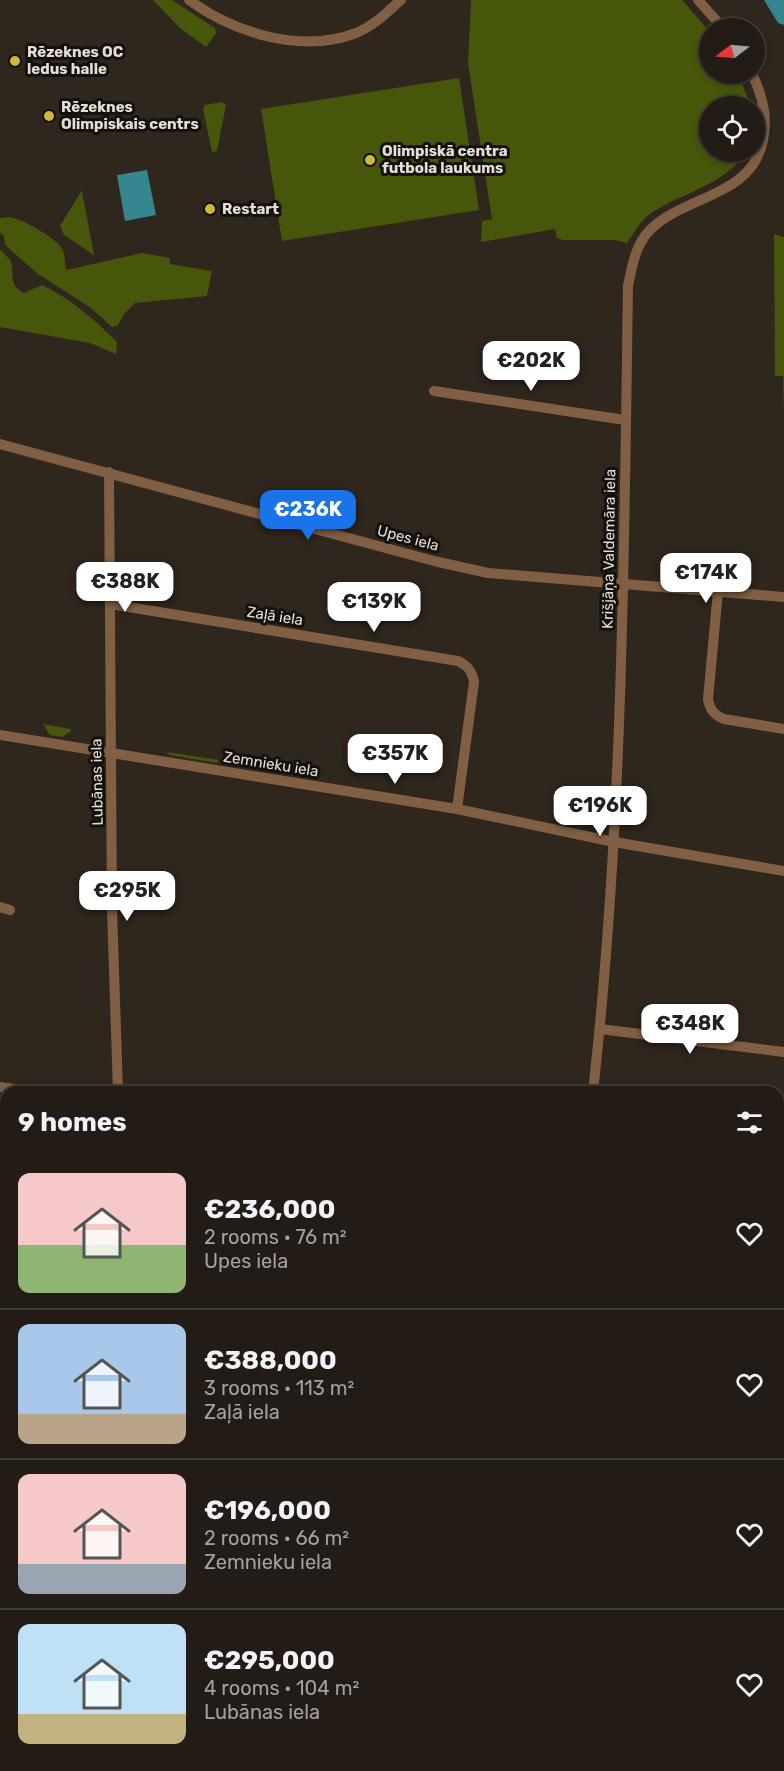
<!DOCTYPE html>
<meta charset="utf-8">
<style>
:root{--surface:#231c16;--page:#2b251f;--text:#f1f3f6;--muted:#a3a1a1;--line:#403a35;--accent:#1a73e8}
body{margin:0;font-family:Rubik,sans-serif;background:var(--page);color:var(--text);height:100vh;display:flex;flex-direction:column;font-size:22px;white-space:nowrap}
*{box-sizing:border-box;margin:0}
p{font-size:20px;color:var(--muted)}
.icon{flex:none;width:33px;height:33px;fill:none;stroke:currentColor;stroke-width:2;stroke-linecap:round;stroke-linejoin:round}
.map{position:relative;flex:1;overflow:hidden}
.sheet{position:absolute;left:0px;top:1086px;width:784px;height:686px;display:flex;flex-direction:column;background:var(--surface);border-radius:18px 18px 0 0;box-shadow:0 3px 9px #0003,0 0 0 2px var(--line)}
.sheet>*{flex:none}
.needle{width:39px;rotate:254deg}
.buttons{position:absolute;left:699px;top:18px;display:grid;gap:12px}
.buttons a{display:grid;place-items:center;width:66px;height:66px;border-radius:50%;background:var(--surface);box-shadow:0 3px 9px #0003,0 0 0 2px var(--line);font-size:30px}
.price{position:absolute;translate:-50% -51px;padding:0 14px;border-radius:12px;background:#fff;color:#222;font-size:20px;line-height:39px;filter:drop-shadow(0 2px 3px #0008)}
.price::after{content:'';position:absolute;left:50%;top:36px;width:18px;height:14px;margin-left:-9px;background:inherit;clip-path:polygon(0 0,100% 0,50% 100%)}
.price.current{background:var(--accent);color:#fff}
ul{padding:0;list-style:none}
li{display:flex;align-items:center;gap:18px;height:150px;padding:0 18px}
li+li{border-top:2px solid var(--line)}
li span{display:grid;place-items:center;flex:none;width:168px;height:120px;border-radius:12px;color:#555}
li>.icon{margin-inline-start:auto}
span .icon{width:72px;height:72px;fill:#fffc;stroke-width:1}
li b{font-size:26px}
h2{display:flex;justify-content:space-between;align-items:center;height:72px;padding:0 18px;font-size:26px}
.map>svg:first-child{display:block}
.education{fill:#382d1e}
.green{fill:#46560b}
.water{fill:#35868e}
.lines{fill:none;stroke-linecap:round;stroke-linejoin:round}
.minor{stroke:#805f44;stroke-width:10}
.poi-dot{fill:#ceb837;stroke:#14100c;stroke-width:2}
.labels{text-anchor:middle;stroke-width:6;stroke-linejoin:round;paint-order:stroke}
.poi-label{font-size:15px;font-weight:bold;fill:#e4ded9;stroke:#14100c;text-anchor:start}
.street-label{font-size:15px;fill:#e4ded9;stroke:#14100c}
</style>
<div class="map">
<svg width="784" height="1771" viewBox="0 0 784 1771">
<rect width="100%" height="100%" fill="#2f261d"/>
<path class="education" d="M0 1099H6V1347L0 1346Z"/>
<g class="green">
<path d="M153 0H172L215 28 216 33 206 47 181 29Z"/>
<path d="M471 0H682L709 31 710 74H738L751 106H710V152H746C724 186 682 192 650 214 639 222 635 232 627 243L615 240H563L557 238 555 229 481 242 482 221 492 219 468 63Z"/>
<path d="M459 78 479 210 282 241 261 109Z"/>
<path d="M222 102 226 105 217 151 212 152 203 109 205 105Z"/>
<path d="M82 190V191L94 255 64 235 60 226Z"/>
<path d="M9 217C21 218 57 238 63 250 65 256 65 264 66 270L142 253 170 258V264L212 271 207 296 135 303 124 314 118 325 112 327 91 308 38 274 5 245 4 236 0 233V218Z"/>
<path d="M774 234 784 237V412L783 376H775Z"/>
<path d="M0 249 11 261C14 276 9 286 24 293L42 285C71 299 94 319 117 342L116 354 90 343 0 327Z"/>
<path d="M43 724 71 729V731L62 737 50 735Z"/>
<path d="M167 752 219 760 217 763 170 755Z"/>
<path d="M779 1222 784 1223V1545L778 1543Z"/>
<path d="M778 1636H784V1771H764V1766H778Z"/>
</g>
<g class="water">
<path d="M764 0H784V25L778 23Z"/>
<path d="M147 170 156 215 125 221 117 175Z"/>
</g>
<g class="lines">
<g class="minor">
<path d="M189 0C234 33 302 54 356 33 374 26 387 12 401 0"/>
<path d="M698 0 723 28"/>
<path d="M434 391 625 420"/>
<path d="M0 444 434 561 488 573 784 597"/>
<path d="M109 472 112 909 118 1092"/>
<path d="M718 591 708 699C710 710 714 715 724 719L784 729"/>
<path d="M110 604 458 661C468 666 472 671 474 682L457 809"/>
<path d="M0 735 457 809 614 842 784 871"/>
<path d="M0 907 10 910"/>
<path d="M600 1029 784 1052"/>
<path d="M0 1087 35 1092"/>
<path d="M593 1092C623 824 624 555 628 286 632 267 635 246 649 231 683 195 752 198 763 140 768 117 762 94 752 74"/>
<path d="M778 1199 784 1200"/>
<path d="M0 1452 6 1453"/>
<path d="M778 1557 784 1559"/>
<path d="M549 1766V1771"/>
<path d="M118 1771 119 1766"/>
</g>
</g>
<g class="poi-dot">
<circle cx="15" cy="61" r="6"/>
<circle cx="49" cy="116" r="6"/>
<circle cx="370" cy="160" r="6"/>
<circle cx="210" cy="209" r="6"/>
</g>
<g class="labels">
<g class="poi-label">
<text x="27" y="57">Rēzeknes OC<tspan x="27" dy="17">ledus halle</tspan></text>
<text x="61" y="112">Rēzeknes<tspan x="61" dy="17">Olimpiskais centrs</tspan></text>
<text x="382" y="156">Olimpiskā centra<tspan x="382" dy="17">futbola laukums</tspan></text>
<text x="222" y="214">Restart</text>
</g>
<g class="street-label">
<text transform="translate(408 538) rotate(15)" y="5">Upes iela</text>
<text transform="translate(609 549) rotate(-89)" y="5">Krišjāņa Valdemāra iela</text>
<text transform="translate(275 616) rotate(9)" y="5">Zaļā iela</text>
<text transform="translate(271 764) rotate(9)" y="5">Zemnieku iela</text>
<text transform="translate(97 782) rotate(-91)" y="5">Lubānas iela</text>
</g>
</g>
</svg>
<div class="buttons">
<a><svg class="needle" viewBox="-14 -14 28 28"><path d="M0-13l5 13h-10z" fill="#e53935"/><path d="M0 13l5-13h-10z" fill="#a3a1a1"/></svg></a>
<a><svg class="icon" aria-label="locate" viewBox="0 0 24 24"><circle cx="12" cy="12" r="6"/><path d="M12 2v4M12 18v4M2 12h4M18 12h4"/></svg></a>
</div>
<b class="price" style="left:531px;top:392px">€202K</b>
<b class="price current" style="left:308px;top:541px">€236K</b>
<b class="price" style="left:706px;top:604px">€174K</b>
<b class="price" style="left:125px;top:613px">€388K</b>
<b class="price" style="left:374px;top:633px">€139K</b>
<b class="price" style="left:395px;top:785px">€357K</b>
<b class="price" style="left:600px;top:837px">€196K</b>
<b class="price" style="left:127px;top:922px">€295K</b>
<b class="price" style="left:690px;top:1055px">€348K</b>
<section class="sheet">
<h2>9 homes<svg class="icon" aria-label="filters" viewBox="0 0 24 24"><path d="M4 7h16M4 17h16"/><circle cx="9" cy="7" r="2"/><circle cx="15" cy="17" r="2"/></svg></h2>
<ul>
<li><span style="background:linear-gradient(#f6c9c9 60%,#8fb573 0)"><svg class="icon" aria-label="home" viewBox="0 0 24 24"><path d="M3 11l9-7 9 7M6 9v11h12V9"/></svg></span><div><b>€236,000</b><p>2 rooms · 76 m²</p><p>Upes iela</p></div><svg class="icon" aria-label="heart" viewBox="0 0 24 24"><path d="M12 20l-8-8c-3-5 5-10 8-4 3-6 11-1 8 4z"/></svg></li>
<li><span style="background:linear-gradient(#a9c7e8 75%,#b9a48a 0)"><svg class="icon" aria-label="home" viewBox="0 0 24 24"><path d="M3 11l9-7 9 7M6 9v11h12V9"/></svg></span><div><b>€388,000</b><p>3 rooms · 113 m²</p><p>Zaļā iela</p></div><svg class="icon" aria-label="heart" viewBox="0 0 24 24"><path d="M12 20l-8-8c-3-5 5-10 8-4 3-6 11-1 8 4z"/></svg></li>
<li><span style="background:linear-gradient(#f6c9c9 75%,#9aa5b1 0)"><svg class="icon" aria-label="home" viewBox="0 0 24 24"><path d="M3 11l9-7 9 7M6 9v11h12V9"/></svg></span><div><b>€196,000</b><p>2 rooms · 66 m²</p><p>Zemnieku iela</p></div><svg class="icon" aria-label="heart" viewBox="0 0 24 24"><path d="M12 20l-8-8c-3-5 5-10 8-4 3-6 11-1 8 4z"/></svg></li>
<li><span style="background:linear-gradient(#bfe0f5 75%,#c2b280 0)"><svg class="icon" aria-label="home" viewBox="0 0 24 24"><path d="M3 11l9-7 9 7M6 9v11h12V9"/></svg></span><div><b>€295,000</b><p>4 rooms · 104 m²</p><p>Lubānas iela</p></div><svg class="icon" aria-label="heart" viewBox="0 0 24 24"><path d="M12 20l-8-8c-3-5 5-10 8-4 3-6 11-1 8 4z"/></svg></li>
</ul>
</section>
</div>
